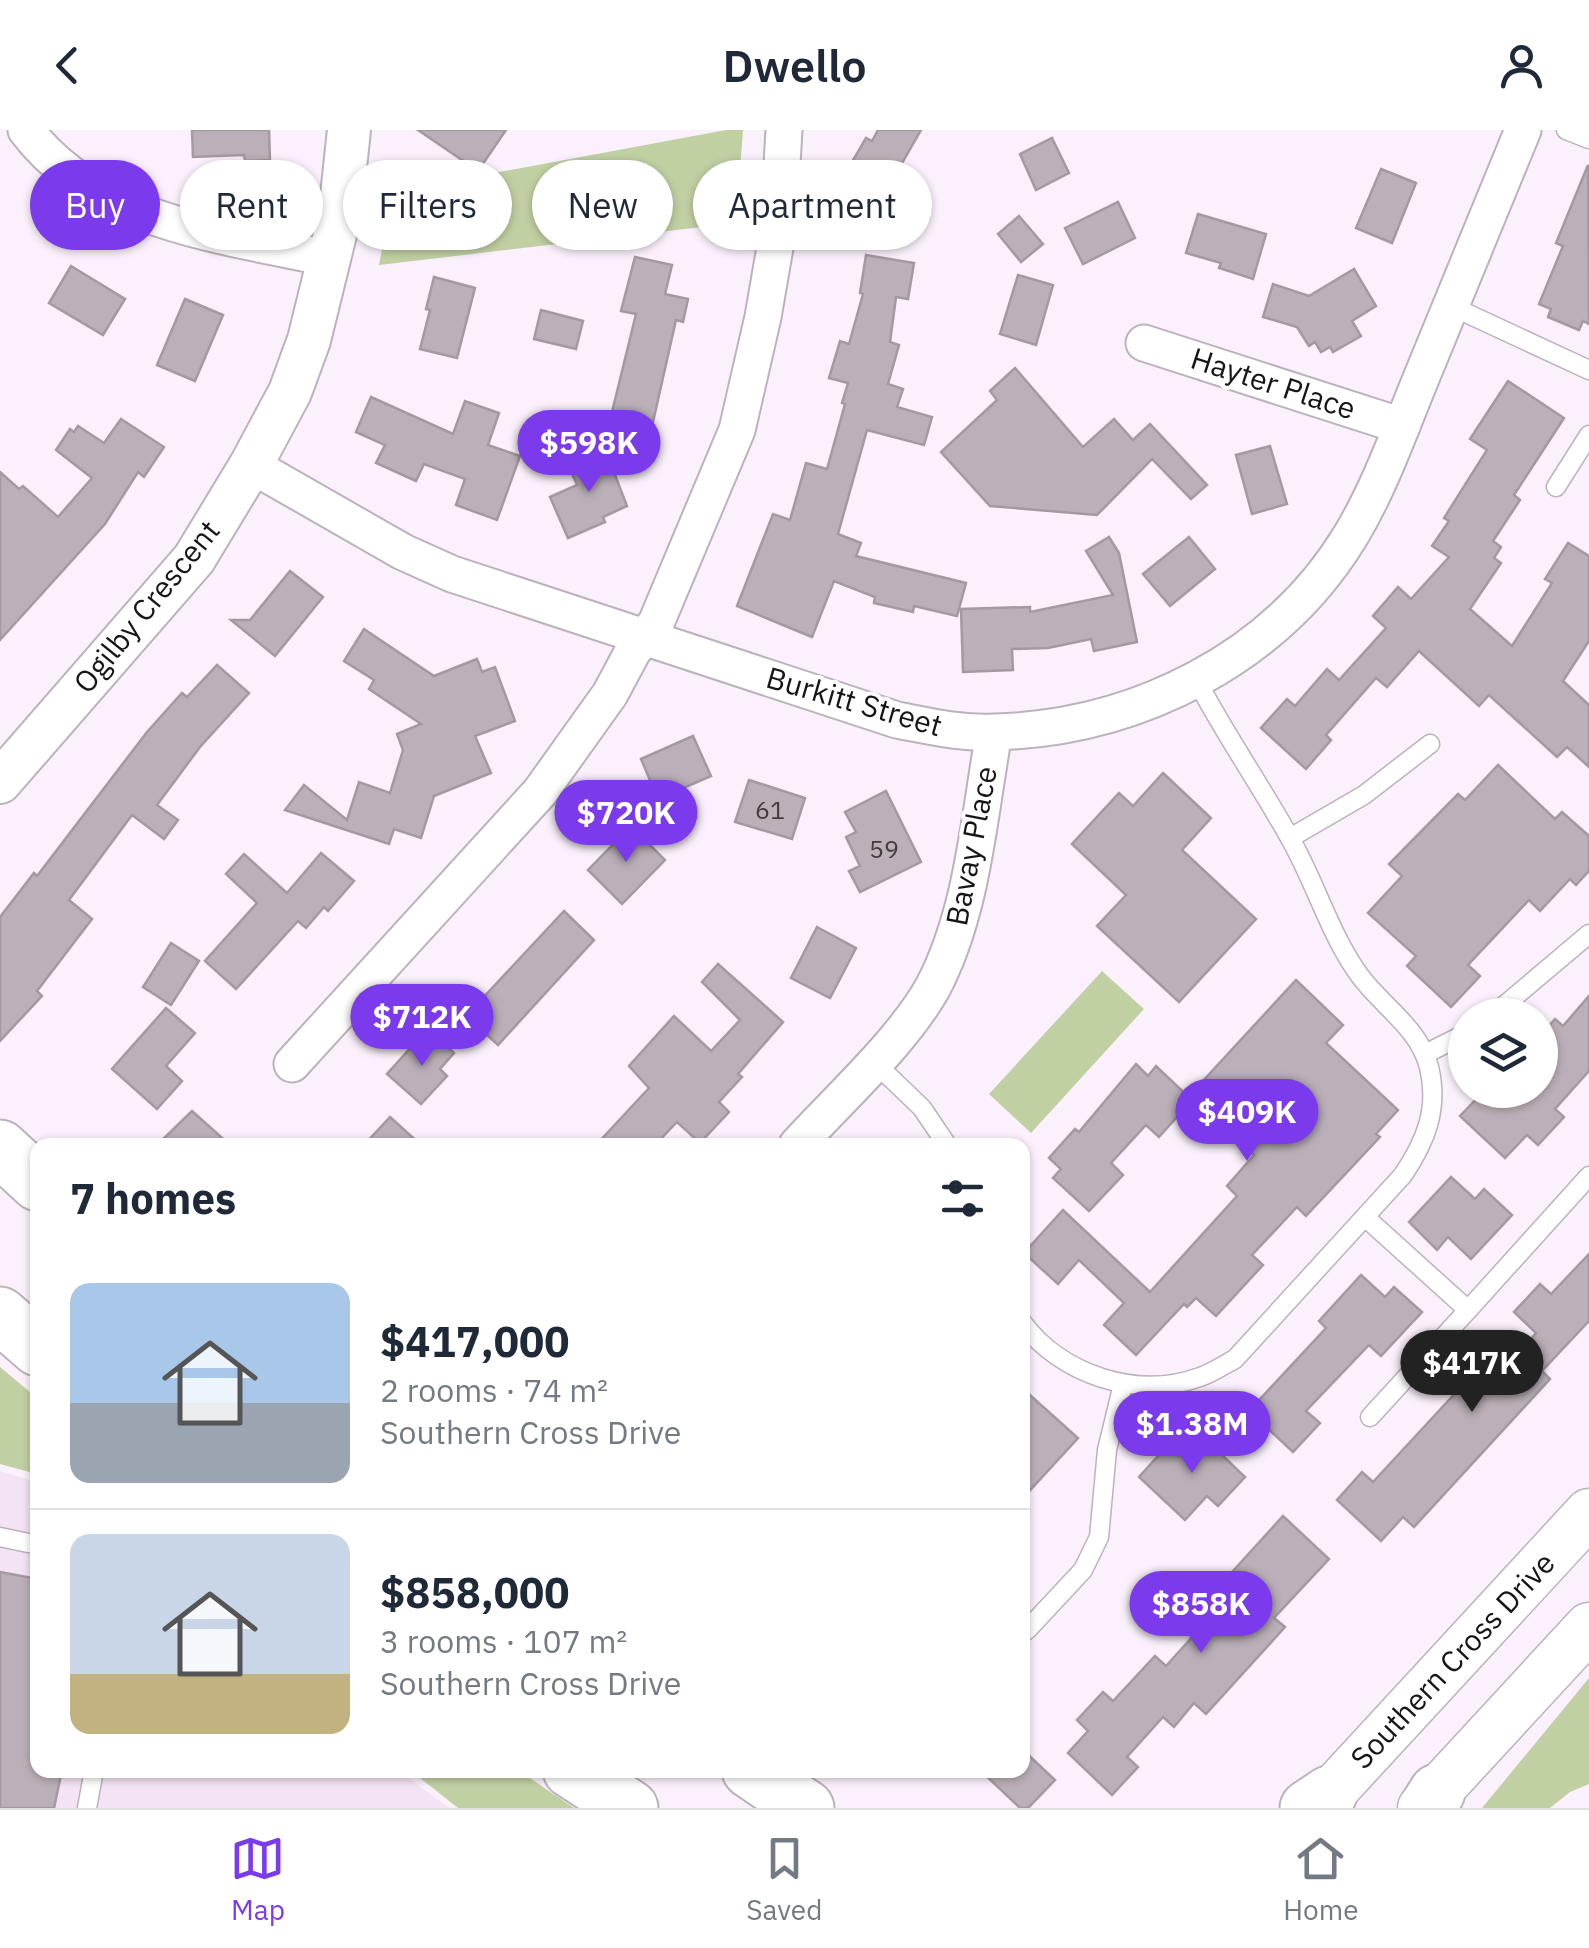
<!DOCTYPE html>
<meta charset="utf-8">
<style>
:root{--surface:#fff;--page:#f6f6f7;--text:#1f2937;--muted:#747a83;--line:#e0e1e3;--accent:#7c3aed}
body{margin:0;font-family:"IBM Plex Sans",sans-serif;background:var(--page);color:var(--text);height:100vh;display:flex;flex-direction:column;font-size:38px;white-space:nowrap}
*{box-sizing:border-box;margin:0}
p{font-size:32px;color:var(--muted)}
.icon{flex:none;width:55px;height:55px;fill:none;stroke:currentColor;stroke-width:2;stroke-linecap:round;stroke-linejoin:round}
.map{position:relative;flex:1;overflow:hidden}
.side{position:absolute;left:30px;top:1008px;width:1000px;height:640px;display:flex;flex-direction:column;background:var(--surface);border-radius:20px;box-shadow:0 2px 8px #0004}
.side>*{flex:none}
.guide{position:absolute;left:30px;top:30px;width:1000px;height:90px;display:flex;gap:20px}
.controls{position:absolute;left:1448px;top:868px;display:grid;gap:20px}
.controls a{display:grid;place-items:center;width:110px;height:110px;border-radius:50%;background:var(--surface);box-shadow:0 2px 8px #0004;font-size:50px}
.price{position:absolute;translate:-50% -85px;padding:0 22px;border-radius:35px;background:var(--accent);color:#fff;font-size:32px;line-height:65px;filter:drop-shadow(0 2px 5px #0008)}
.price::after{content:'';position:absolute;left:50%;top:60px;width:30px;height:22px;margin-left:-15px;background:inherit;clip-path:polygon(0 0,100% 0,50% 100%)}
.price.selected{background:#222;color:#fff}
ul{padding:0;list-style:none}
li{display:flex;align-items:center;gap:30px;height:250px;padding:0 40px}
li+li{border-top:2px solid var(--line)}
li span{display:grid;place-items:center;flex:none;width:280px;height:200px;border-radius:20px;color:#555}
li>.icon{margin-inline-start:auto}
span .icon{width:120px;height:120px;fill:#fffc;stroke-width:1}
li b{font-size:42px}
h2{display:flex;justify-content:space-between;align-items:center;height:120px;padding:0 40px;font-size:42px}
.pill{padding:0 35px;border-radius:45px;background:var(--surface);box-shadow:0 2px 8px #0004;font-size:35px;line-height:90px}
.pill.selected{background:var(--accent);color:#fff}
header{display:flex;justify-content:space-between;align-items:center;height:130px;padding:0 40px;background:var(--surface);font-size:45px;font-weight:600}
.tab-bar{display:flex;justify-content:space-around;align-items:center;height:140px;border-top:2px solid var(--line);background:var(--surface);font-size:28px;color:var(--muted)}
.tab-bar a{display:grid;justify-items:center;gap:5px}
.tab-bar .selected{color:var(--accent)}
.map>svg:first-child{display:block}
.built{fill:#f3e3f4}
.green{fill:#c1d0a3}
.building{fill:#bbb0b9;stroke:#a499a2;stroke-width:2.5}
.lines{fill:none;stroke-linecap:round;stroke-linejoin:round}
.service-casing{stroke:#bcb2bd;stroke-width:21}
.minor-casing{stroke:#bcb2bd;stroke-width:39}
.tertiary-casing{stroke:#bcb2bd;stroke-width:46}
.secondary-casing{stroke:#bcb2bd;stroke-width:51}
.primary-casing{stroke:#bcb2bd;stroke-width:59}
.service{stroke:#fff;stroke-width:18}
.minor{stroke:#fff;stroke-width:35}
.tertiary{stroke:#fff;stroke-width:42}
.secondary{stroke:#fff;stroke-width:48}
.primary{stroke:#fff;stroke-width:55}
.labels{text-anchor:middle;stroke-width:8;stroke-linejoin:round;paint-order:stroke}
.number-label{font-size:25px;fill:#413c40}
.street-label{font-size:30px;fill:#181518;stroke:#fff}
</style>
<header><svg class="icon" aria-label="back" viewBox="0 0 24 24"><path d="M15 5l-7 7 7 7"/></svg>Dwello<svg class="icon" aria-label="person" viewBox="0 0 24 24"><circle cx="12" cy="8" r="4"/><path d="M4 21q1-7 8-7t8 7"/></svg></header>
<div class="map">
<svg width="1589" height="1678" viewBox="0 0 1589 1678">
<rect width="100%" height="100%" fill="#fbf1fc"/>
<path class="built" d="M0 1341 37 1352 38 1640H398L449 1678H0Z"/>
<g class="green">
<path d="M726 0H743L736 93 379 135 392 62Z"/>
<path d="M1102 841 1144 879 1031 1003 989 964Z"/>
<path d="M0 1237 37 1268V1344L0 1334Z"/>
<path d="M1589 1548V1654L1570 1662 1550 1678H1482Z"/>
<path d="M410 1640H518L574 1678H458Z"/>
</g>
<g class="building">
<path d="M192 0H269L270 30 245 31 244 25 193 27Z"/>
<path d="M418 0H506L478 41Z"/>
<path d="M878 0H921L893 49 895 87 856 91 848 39 866 8 872 11Z"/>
<path d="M1052 8 1069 43 1036 60 1020 24Z"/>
<path d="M1588 35 1589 194 1583 191 1579 200 1548 187 1551 179 1539 174 1563 116 1556 113Z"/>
<path d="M1381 39 1416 53 1392 113 1356 98Z"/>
<path d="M1118 72 1135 108 1083 134 1065 98Z"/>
<path d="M1198 84 1266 104 1253 149 1219 138 1221 133 1186 123Z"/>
<path d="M1019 86 1043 114 1021 132 998 104Z"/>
<path d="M866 125 914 133 908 169 896 167 890 212 899 215 888 254 903 259 897 277 932 287 924 315 867 300 838 404 861 413 856 426 966 453 957 486 914 476 913 482 874 473 875 467 834 451 812 507 737 476 773 384 790 390 806 333 827 339 845 274 842 273 848 253 829 248 840 211 849 214 863 164 860 163Z"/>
<path d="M635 127 672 135 665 164 688 169 683 192 676 190 653 292 612 282 636 184 621 181Z"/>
<path d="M71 136 125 169 103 205 49 173Z"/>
<path d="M1354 139 1376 176 1352 191 1361 206 1333 222 1330 217 1321 222 1315 212 1309 216 1297 197 1263 187 1273 154 1309 166Z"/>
<path d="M1018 145 1053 155 1036 215 1000 204Z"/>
<path d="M434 147 475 158 457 228 420 219 430 180 426 179Z"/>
<path d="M185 169 223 185 195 251 157 235Z"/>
<path d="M541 180 583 191 576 219 534 209Z"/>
<path d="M1015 238 1083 317 1114 289 1133 310 1150 294 1207 355 1191 369 1152 329 1097 385 990 376 941 322 997 270 990 261Z"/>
<path d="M1508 251 1564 288 1514 365 1520 370 1493 411 1501 417 1494 428 1501 433 1470 479 1512 516 1552 453 1545 449 1568 413 1589 426V511L1563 551 1589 575V637L1567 617 1557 627 1489 565 1479 576 1419 521 1387 557 1376 548 1326 605 1331 610 1306 639 1261 598 1287 569 1295 576 1327 539 1339 550 1386 498 1373 486 1398 457 1411 469 1449 427 1432 416 1449 391 1444 388 1487 320 1470 309Z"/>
<path d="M371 267 453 304 465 271 499 283 488 315 520 326 497 390 456 375 465 349 424 334 416 351 376 333 385 315 356 302Z"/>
<path d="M121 289 164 317 144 347 138 342 105 394 0 510V342L19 359 23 356 58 387 92 348 56 320 70 299 74 302 78 296 104 313Z"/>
<path d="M1270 316 1287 374 1252 384 1236 325Z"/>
<path d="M605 319 627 376 603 387 605 392 568 408 550 367 577 355 568 335Z"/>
<path d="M1109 407 1119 423 1137 512 1094 521 1091 509 1048 518 1012 519 1013 540 963 542 961 479 1030 477V482L1113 465 1086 421Z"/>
<path d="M1189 407 1215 439 1170 476 1143 444Z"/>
<path d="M290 441 323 467 275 526 231 490H250Z"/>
<path d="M364 499 434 546 477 529 482 542 495 537 515 591 475 606 491 643 434 666 421 708 394 699 389 714 285 680 304 655 347 690 359 652 390 663 403 620 397 604 421 594 369 559 374 550 344 531Z"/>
<path d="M217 535 249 563 200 617 157 675 178 690 164 709 132 685 69 770 92 789 37 861 42 866 0 911V787L34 743 37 746 147 602 182 563 187 567Z"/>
<path d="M693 606 711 646 658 669 641 629Z"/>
<path d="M1498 635 1555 689 1562 682 1589 706V741L1576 755 1570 749 1540 781 1529 770 1468 835 1480 846 1451 877 1407 836 1416 826 1368 783 1402 746 1389 734 1458 664 1465 670Z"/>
<path d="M1163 643 1211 688 1182 720 1256 789 1179 872 1097 796 1126 765 1072 714 1119 663 1133 676Z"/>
<path d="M749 650 805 668 792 709 735 692Z"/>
<path d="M886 661 921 732 860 762 849 741 860 736 846 707 856 702 845 682Z"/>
<path d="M631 696 665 730 622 774 588 740Z"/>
<path d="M321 723 354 751 328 781 324 777 306 798 298 791 236 859 205 831 257 773 226 744 244 724 287 763Z"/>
<path d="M564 781 594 810 498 915 466 886Z"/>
<path d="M817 797 856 818 830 868 791 848Z"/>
<path d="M171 813 199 831 171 875 143 857Z"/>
<path d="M718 834 783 892 738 944 742 947 719 972 729 982 700 1013 677 992 655 1015H596L649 958 629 936 674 886 711 921 740 890 702 852Z"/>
<path d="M1296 850 1343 895 1326 913 1398 980 1376 1004 1380 1007 1306 1086 1297 1077 1252 1125 1263 1135 1216 1186 1196 1168 1187 1177 1184 1174 1136 1225 1104 1195 1124 1173 1079 1130 1058 1154 1024 1123 1063 1080 1150 1162 1237 1066 1227 1056 1254 1025 1190 965Z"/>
<path d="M1589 866V941L1555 979 1564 987 1538 1015 1527 1005 1505 1028 1460 986 1485 960H1540V906L1555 889 1563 896Z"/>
<path d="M166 878 195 903 166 936 182 951 157 979 112 939Z"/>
<path d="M435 905 454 923 440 939 447 946 421 974 387 944 414 914 421 920Z"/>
<path d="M1136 934 1148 946 1156 936 1192 970 1159 1007 1146 995 1111 1033 1123 1045 1089 1081 1053 1048 1061 1039 1049 1028 1075 999 1079 1002Z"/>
<path d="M192 981 230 1015H157Z"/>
<path d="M390 987 421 1015H364Z"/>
<path d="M1451 1047 1475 1069 1484 1059 1512 1085 1471 1129 1448 1107 1437 1120 1409 1092Z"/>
<path d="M1589 1124V1191L1542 1241 1550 1249 1414 1397 1403 1387 1381 1411 1337 1370 1362 1342 1373 1352 1473 1244 1488 1258 1536 1203 1514 1182 1540 1154 1551 1164Z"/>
<path d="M1361 1145 1385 1167 1394 1157 1422 1182 1381 1226 1369 1215 1306 1281 1320 1293 1293 1322 1249 1281 1326 1198 1319 1191Z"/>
<path d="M1022 1258 1078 1308 1022 1369Z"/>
<path d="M1199 1303 1245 1347 1218 1376 1207 1366 1185 1390 1139 1347 1167 1316 1178 1326Z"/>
<path d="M1283 1386 1329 1429 1274 1488 1285 1497 1206 1584 1194 1573 1174 1597 1163 1587 1127 1627 1138 1637 1112 1665 1068 1623 1088 1601 1077 1590 1103 1562 1113 1571 1155 1526 1166 1536 1223 1473 1212 1464Z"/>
<path d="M0 1442 38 1449V1640H62L54 1678H0Z"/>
<path d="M1022 1619 1055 1650 1028 1678H1020L980 1640H1022Z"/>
</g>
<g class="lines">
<g class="service-casing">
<g id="service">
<path d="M1566 0 1589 9"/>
<path d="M1451 176 1589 240"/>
<path d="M1556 357 1589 305"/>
<path d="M1290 708 1364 665 1430 614"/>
<path d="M1493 885 1589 804"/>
<path d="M1425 924 1465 904"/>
<path d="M874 932 922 978 947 1015"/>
<path d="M1365 1087 1468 1180 1589 1046"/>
<path d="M1022 1192C1061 1245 1137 1270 1200 1247 1212 1243 1224 1235 1235 1229L1403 1045C1426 1011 1439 978 1429 937 1419 898 1383 877 1360 846 1330 805 1316 754 1291 710 1261 656 1226 606 1197 551"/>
<path d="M1370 1287 1468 1180"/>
<path d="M0 1407 38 1415"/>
<path d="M1027 1500 1083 1440 1099 1407 1107 1320 1123 1254"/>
<path d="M87 1678 94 1640"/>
</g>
</g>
<g class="minor-casing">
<g id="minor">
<path d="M26 0C97 94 225 105 331 129"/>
<path d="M1144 213 1402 296"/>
<path d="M251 335 403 422 452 444 897 590C929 596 962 604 995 602 1136 598 1276 529 1351 405 1381 355 1400 299 1422 246 1456 164 1489 82 1523 0"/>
<path d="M292 934 540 662 610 564 633 521 656 493 737 300 763 187 778 100 784 0"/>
<path d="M797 1015C839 969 903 911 933 857 973 781 979 686 994 603"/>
</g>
</g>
<g class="tertiary-casing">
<path id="tertiary" d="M0 652 194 429 251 335 290 262 309 210 340 84 349 0"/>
</g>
<g class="secondary-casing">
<g id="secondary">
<path d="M1317 1678 1589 1383"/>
<path d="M1422 1678 1589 1497"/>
</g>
</g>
<g class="primary-casing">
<g id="primary">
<path d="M0 1018 38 1053"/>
<path d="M0 1185 38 1218"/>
<path d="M571 1640 630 1678"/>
<path d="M750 1640 806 1678"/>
<path d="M1308 1678 1329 1664"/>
<path d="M1427 1678 1437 1662"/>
</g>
</g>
<use href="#service" class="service"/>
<use href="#minor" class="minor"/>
<use href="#tertiary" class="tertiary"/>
<use href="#secondary" class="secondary"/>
<use href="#primary" class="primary"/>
</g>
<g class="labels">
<g class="number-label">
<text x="770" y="689">61</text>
<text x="884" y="728">59</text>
</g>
<g class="street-label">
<text transform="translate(1273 254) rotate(18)" y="10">Hayter Place</text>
<text transform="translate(147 477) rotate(-51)" y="10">Ogilby Crescent</text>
<text transform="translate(854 572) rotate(16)" y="10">Burkitt Street</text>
<text transform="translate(972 716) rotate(-79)" y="10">Bavay Place</text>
<text transform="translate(1453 1531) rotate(-47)" y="10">Southern Cross Drive</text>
</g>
</g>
</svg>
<div class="controls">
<a><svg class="icon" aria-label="layers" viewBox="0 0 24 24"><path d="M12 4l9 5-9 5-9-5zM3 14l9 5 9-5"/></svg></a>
</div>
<b class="price" style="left:589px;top:365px">$598K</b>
<b class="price" style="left:626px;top:735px">$720K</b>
<b class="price" style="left:422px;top:939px">$712K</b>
<b class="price" style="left:1247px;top:1034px">$409K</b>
<b class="price selected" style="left:1472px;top:1285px">$417K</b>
<b class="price" style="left:1192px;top:1346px">$1.38M</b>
<b class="price" style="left:1201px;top:1526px">$858K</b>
<div class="guide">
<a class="pill selected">Buy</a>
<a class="pill">Rent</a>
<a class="pill">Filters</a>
<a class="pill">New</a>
<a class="pill">Apartment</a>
</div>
<section class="side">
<h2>7 homes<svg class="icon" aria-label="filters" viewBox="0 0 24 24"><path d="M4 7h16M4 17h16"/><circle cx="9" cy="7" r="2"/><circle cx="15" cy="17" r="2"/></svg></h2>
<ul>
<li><span style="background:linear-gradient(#a9c7e8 60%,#9aa5b1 0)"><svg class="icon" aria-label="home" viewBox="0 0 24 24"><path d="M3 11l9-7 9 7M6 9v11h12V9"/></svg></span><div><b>$417,000</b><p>2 rooms · 74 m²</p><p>Southern Cross Drive</p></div></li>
<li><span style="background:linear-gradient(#c9d6e8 70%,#c2b280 0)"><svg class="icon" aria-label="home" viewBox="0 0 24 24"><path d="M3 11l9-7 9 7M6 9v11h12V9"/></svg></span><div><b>$858,000</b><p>3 rooms · 107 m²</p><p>Southern Cross Drive</p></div></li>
</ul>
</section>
</div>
<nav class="tab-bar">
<a class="selected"><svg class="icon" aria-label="map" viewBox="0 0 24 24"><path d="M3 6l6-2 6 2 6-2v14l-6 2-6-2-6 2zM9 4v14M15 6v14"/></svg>Map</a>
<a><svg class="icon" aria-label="saved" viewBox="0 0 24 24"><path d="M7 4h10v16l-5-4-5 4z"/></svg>Saved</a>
<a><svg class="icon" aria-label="home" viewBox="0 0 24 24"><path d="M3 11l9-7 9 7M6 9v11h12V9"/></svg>Home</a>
</nav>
